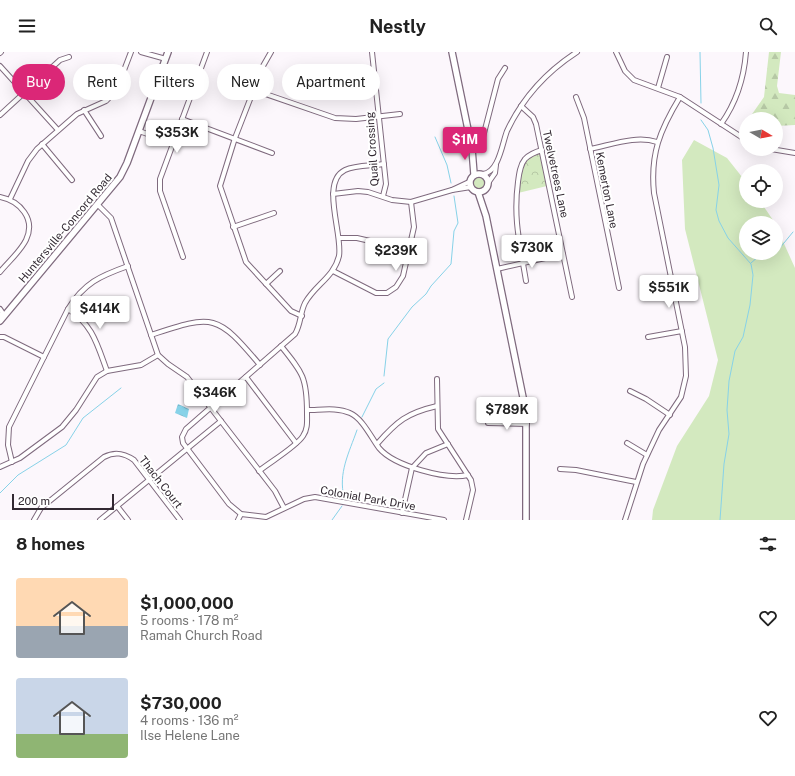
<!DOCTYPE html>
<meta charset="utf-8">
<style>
:root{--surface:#fff;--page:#f2f2f2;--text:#222;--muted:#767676;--accent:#db2777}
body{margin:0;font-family:"Public Sans",sans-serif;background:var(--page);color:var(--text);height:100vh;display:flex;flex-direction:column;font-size:15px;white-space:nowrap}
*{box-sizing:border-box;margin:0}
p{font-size:13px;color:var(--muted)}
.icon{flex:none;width:22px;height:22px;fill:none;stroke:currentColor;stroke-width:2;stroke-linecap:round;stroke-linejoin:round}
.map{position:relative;height:468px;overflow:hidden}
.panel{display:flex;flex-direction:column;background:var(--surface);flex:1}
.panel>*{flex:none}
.banner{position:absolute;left:12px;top:12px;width:400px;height:36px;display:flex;gap:8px}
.needle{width:26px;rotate:100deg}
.controls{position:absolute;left:739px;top:60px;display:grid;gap:8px}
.controls a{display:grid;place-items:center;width:44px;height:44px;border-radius:50%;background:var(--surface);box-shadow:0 4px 16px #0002;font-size:20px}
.scale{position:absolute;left:12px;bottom:10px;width:102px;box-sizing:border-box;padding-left:4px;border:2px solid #322932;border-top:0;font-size:11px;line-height:14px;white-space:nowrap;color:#322932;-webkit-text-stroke:3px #fff;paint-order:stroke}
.price{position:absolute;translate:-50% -34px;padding:0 9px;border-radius:4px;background:#fff;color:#222;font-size:13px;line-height:26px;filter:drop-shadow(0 1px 2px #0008)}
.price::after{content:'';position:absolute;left:50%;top:24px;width:12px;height:9px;margin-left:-6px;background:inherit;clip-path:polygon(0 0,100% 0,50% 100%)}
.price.selected{background:var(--accent);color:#fff}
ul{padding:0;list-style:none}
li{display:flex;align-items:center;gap:12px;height:100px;padding:0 16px}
li span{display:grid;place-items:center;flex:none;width:112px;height:80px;border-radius:4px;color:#555}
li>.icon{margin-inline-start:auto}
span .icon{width:48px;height:48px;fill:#fffc;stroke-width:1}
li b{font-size:17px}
h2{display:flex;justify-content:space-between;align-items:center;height:48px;padding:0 16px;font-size:17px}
.pill{padding:0 14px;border-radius:18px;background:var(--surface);box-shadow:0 4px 16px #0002;font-size:14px;line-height:36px}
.pill.selected{background:var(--accent);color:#fff}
header{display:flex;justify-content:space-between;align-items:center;height:52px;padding:0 16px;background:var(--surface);font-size:18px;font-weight:700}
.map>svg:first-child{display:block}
.grass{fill:#d3e9bf}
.forest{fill:url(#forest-firs)}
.park{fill:url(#park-crowns)}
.water{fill:url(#water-waves)}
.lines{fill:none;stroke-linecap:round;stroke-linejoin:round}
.stream{stroke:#87d2e8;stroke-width:1}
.street-casing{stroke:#7f6a7e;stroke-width:6}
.secondary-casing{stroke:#7f6a7e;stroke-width:8}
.street{stroke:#fff;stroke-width:4}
.secondary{stroke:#fff;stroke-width:5.5}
.labels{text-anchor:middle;stroke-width:4;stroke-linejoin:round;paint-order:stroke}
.street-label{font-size:11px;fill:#322932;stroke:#fff}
</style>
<header><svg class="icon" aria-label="menu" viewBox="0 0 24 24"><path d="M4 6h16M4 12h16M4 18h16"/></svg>Nestly<svg class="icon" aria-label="search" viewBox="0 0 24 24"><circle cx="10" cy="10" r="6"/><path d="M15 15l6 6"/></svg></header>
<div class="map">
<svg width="795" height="468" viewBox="0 0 795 468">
<defs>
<pattern id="forest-firs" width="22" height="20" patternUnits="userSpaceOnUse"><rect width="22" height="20" fill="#d3e9bf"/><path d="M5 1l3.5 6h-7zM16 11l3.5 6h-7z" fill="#b6c8a5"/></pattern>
<pattern id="park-crowns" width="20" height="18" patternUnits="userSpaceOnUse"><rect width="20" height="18" fill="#d3e9bf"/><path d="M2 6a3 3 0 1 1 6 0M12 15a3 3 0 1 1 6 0" fill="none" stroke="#b6c8a5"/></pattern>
<pattern id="water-waves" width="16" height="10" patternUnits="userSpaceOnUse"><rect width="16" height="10" fill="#87d2e8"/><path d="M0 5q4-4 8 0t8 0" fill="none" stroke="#75b4c7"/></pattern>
</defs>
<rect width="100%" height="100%" fill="#fcf7fc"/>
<g class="grass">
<path d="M694 88 727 106 746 130V149H760L775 171H746V201H776V174L795 216V468H652L653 458 677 394 709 344 718 308 685 177 682 108Z"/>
<circle cx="479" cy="131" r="9"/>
</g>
<path class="forest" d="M769 0H781L777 34 779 41 795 43V73L776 74V67H753L750 65 764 45Z"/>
<path class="park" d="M539 101 541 102 547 134 518 141C521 125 520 106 539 101Z"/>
<path class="water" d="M178 352 189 357 187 366 175 361Z"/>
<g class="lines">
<g class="stream">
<path d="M700 0 701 51"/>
<path d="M701 68 708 78 713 96 719 133 716 158 719 169 728 186 751 212 753 223 750 253 743 285 735 299 729 329 727 358 729 382 724 412 720 468"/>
<path d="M435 85 447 113 451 131"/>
<path d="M776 198 779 197 793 180"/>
<path d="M751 211 759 204 767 201"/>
<path d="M384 324 388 287 412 255 426 242 431 234 451 212 454 179 458 171 454 144"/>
<path d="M362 365 376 337 384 331"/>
<path d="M0 441 18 423 66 393 83 366 121 336"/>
<path d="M344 445C338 421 349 401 357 378"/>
<path d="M332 468 342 454"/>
</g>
<g class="street-casing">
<g id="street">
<path d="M141 0 166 7"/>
<path d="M271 0 263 14 235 86 220 134 246 210 291 259 302 264"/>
<path d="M372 0 386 132 383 144"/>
<path d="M616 0 625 19 634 28 680 45 746 88"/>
<path d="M0 1 1 0"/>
<path d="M0 14 58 78"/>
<path d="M658 36 667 5"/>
<path d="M254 38 335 66 356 67 400 62"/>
<path d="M576 45 584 66 619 236"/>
<path d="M521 54 533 65 536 72 572 245"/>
<path d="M84 58 101 84"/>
<path d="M0 63 60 8 69 5"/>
<path d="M182 67 272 101"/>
<path d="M721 72C736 51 744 26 746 0"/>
<path d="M139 79 173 91"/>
<path d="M42 92 72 128"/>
<path d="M471 92 479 90 483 85 498 27 505 16"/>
<path d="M590 97C611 93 636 83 657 90"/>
<path d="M771 97 795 101"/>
<path d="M384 112C372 114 356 113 345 118 320 130 343 182 339 204 334 225 315 233 305 251 300 261 301 272 295 282L186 377 182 385 183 391 229 452 241 462 266 465 304 447 315 445 444 468"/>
<path d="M483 122C499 120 502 92 507 79 523 45 546 20 577 0"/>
<path d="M488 131 495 121 496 113"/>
<path d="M452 138 469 130"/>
<path d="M333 142 358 139 368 140 392 148 411 150 452 138 471 135"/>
<path d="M0 145C20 149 36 167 26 188 20 200 8 210 0 220"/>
<path d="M10 147 28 109 37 97 77 62 106 49 112 43 118 34 131 0"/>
<path d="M98 153 111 166 158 303 168 312 187 325 275 439 284 456"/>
<path d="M233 175 274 161"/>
<path d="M339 186H357L409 198"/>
<path d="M183 205 160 139V127L207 0"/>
<path d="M497 217 563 202"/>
<path d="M333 219 376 241H387L396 235 403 224 414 175 411 150"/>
<path d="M526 229C520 192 513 167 518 130 519 122 520 113 525 107 530 102 535 100 542 98"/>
<path d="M266 232 280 219"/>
<path d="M0 257 4 263H0"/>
<path d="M68 257C93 273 97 292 107 319"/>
<path d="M151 283C214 262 217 262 260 313"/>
<path d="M0 285H4L44 305"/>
<path d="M648 285 682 279"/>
<path d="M246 325 296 391"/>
<path d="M437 327 438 377 471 428 473 438 466 468"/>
<path d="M630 339 646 347 670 363"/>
<path d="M307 358C321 358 337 355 350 361 362 366 371 385 379 396 394 414 446 428 468 423"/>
<path d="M488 371 527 372"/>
<path d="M627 391 647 403"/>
<path d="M377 392C397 369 407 361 437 354"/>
<path d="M12 410 8 393 9 375 68 257C84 231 100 224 128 214"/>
<path d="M0 415 20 406 62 375 76 358 97 325 107 319 141 313 158 303"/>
<path d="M560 417 576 418 636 430"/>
<path d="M259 419C270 410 296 395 303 384 308 377 307 369 307 361 307 326 303 321 281 294"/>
<path d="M117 454 128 468"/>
<path d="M402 461 412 416 426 401 448 392"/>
<path d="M34 468 41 456 104 405C115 399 124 401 134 408L180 468"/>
<path d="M100 468 221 369"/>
<path d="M238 468 241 462"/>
<path d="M625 468 643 412 659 378 681 345 686 324 685 295 654 141C650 102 660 78 680 45"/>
</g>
</g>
<g class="secondary-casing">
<g id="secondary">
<path d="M452 0 472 97 474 122"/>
<circle cx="479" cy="131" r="9"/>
<path d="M478 140 486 164 526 360V468"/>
<path d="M0 269 120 125 127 111 168 0"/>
</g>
</g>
<use href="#street" class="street"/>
<use href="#secondary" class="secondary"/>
</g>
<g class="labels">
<g class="street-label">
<text transform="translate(372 97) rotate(-94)" y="4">Quail Crossing</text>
<text transform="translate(556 122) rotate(78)" y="4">Twelvetrees Lane</text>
<text transform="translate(607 138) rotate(79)" y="4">Kemerton Lane</text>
<text transform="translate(65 176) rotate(-50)" y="4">Huntersville-Concord Road</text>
<text transform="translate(161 430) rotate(52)" y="4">Thach Court</text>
<text transform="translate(368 446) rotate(10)" y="4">Colonial Park Drive</text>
</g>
</g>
</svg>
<div class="controls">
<a><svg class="needle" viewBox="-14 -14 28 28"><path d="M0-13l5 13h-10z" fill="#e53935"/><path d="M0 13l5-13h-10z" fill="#767676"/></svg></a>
<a><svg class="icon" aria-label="locate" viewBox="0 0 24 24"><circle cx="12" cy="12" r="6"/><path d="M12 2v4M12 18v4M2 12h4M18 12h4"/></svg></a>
<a><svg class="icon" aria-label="layers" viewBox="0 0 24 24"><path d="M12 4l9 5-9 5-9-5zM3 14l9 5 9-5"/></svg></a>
</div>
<div class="scale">200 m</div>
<b class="price" style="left:177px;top:102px">$353K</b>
<b class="price selected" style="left:465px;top:109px">$1M</b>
<b class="price" style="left:532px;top:217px">$730K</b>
<b class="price" style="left:396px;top:220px">$239K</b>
<b class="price" style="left:669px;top:257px">$551K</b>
<b class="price" style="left:100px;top:278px">$414K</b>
<b class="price" style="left:215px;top:362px">$346K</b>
<b class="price" style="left:507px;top:379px">$789K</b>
<div class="banner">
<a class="pill selected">Buy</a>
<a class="pill">Rent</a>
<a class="pill">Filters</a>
<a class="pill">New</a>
<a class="pill">Apartment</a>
</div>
</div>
<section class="panel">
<h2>8 homes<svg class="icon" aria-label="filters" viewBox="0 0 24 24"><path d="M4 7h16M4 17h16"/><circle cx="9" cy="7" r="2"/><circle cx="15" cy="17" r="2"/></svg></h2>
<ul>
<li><span style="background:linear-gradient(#ffd9b3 60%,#9aa5b1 0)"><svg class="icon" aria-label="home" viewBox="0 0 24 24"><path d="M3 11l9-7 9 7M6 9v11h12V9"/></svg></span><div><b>$1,000,000</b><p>5 rooms · 178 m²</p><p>Ramah Church Road</p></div><svg class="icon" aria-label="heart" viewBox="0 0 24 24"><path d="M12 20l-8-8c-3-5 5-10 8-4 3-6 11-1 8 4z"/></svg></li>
<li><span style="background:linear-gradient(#c9d6e8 70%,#8fb573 0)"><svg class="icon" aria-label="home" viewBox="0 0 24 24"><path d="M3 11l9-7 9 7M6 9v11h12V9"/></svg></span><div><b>$730,000</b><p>4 rooms · 136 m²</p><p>Ilse Helene Lane</p></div><svg class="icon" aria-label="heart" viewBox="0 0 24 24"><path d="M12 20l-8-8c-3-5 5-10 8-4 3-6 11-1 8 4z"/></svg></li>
</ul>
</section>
